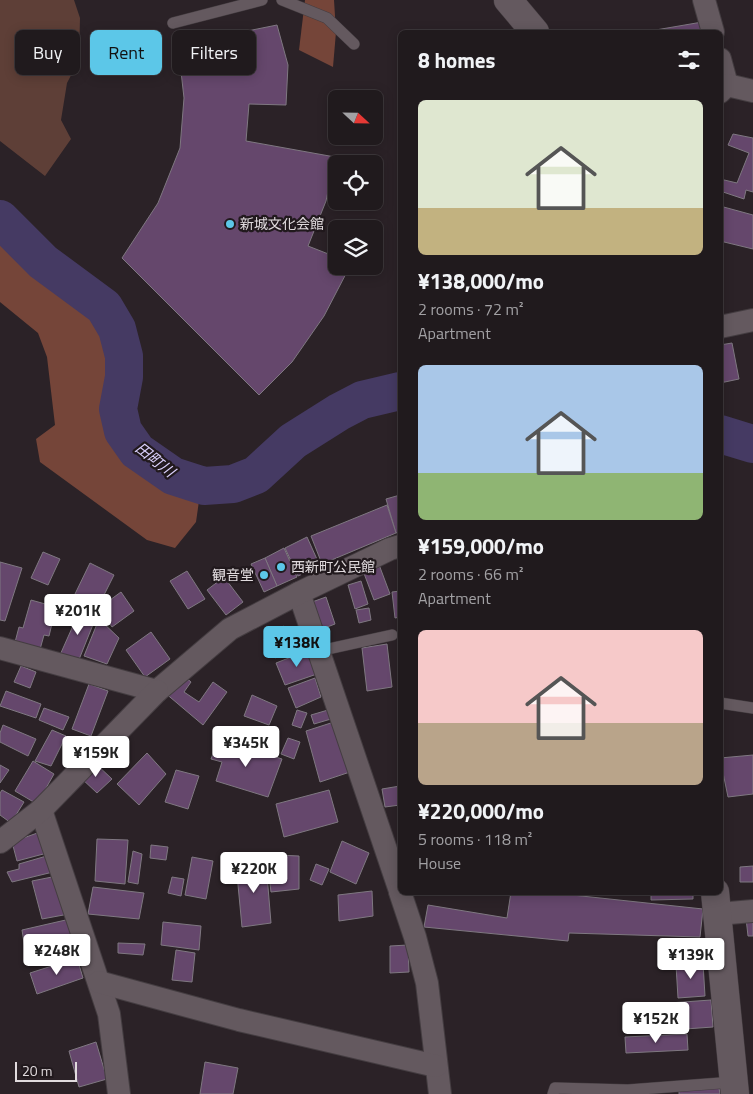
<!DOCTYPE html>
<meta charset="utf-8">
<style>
:root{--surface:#201a1d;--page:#282326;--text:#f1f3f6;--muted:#a2a1a4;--line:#3d383b;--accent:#5cc7e8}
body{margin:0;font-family:"Titillium Web","Noto Sans JP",sans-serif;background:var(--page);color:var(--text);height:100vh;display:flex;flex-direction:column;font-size:19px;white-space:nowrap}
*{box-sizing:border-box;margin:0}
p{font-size:16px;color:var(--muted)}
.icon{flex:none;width:28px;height:28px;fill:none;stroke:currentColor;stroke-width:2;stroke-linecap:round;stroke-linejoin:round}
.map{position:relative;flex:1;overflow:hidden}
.details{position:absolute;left:398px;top:30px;width:325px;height:865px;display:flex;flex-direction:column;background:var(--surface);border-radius:8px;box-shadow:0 2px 12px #0003,0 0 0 1px var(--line)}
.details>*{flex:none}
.guide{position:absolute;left:15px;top:30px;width:308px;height:45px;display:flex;gap:10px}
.needle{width:32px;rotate:112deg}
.buttons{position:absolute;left:328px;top:90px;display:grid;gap:10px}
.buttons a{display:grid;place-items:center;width:55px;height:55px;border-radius:8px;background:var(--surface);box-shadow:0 2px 12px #0003,0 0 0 1px var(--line);font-size:25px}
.scale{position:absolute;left:15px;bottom:12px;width:62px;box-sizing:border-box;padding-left:5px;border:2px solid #e1dbde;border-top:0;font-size:14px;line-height:18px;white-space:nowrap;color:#e1dbde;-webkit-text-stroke:4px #21191d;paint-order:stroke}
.price{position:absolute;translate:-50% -42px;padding:0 11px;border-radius:5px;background:#fff;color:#222;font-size:16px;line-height:32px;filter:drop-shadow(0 1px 2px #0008)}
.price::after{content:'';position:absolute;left:50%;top:30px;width:15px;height:11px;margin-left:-8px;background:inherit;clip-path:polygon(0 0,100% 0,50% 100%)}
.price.on{background:var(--accent);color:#111}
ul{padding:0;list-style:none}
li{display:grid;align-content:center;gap:10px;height:265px;padding:0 20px}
li span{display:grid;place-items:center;height:155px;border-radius:8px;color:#555}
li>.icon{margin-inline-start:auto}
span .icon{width:90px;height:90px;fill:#fffc;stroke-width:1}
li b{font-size:21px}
h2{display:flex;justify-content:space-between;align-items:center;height:60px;padding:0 20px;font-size:21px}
.tag{padding:0 18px;border-radius:8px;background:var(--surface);box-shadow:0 2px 12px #0003,0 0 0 1px var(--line);font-size:18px;line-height:45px}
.tag.on{background:var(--accent);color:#111}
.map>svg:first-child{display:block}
.green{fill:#5e3f37}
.forest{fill:#754539}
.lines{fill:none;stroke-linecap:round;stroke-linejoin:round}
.river{stroke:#453a63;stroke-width:38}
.building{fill:#65476c;stroke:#7f7881}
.service-casing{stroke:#443d41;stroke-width:12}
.minor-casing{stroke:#443d41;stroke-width:24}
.secondary-casing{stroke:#443d41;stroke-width:29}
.service{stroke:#64595f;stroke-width:11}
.minor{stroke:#64595f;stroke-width:22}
.secondary{stroke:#64595f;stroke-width:28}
.poi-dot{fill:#5cc7e8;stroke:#21191d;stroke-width:2}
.labels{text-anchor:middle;stroke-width:4.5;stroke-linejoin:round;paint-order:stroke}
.poi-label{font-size:14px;fill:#e1dbde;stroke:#21191d;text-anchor:start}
.water-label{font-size:15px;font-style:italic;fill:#dad0fc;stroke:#21191d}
</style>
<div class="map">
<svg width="753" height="1094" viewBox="0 0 753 1094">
<rect width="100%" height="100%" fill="#2b2227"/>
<path class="green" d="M0 0H74L80 18 79 60 67 83 61 120 71 139 45 176 0 141Z"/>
<g class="forest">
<path d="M305 0H334L336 32 333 67 299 50Z"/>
<path d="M0 214 52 272 102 309 117 346 114 400 119 435 140 461 169 488 199 501 196 522 175 548 147 540 40 462 36 439 55 425 47 357 38 333 0 302Z"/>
</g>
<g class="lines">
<g class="river">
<path d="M0 219 43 262 104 307 117 329 124 356V377L118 409 123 431 137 451 173 476 204 486 233 484 256 475 293 441 339 412 362 400 400 391"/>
<path d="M720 434 753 444"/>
</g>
</g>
<g class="building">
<path d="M708 21 713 32H644Z"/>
<path d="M277 25 288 65 286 105 249 104 246 141 335 157 326 201 308 246 336 257V266H350L324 316 292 362 259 395 122 258 158 203 180 148 184 98 178 45Z"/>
<path d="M733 134 753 138V192L746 190 744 199 720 191V179L737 183 749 153 728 145Z"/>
<path d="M720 206 753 215V249L720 241Z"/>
<path d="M732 343 739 379 720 383V345Z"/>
<path d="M400 495V532L396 533 386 499Z"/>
<path d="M387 505 396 533 322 564 311 536Z"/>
<path d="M307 537 320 566 298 576 285 548Z"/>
<path d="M284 548 297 577 277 586 265 558Z"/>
<path d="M43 552 60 559 48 585 31 578Z"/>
<path d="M265 558 277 586 264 592 251 564Z"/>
<path d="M0 562 22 568 5 621 0 620Z"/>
<path d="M378 562 390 594 374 600 362 568Z"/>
<path d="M90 563 114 575 99 605 75 594Z"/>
<path d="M187 571 205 599 188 609 170 581Z"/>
<path d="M224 577 243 602 226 615 207 590Z"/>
<path d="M361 581 368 604 355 609 348 585Z"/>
<path d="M400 591V617L395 618 392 592Z"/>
<path d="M121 592 134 611 112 627 99 608Z"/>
<path d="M326 597 335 624 322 629 312 602Z"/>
<path d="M31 600 56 607 49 636 44 635 39 653 14 646 19 627 23 628Z"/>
<path d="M369 608 371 620 359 623 356 610Z"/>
<path d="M80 610 96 617 78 662 60 655Z"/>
<path d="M99 619 119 638 107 664 84 656Z"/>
<path d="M284 626 294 646 275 658 264 639Z"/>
<path d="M151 632 170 659 145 677 126 650Z"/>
<path d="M387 644 392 687 367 691 362 648Z"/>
<path d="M309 650 317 674 285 685 276 663Z"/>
<path d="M21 666 36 672 30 688 14 682Z"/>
<path d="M184 676 191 682 184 692 199 702 213 682 227 692 203 725 164 692Z"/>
<path d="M315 678 321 697 296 708 288 688Z"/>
<path d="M89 684 108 691 91 736 72 729Z"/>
<path d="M6 691 41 704 36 718 0 706Z"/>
<path d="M252 695 277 706 269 725 244 716Z"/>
<path d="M44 708 69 717 63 730 39 720Z"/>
<path d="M297 710 307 713 301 728 292 725Z"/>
<path d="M328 710 331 719 314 724 311 715Z"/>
<path d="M337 721 353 771 320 782 306 731Z"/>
<path d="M3 725 36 739 28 756 0 742V733Z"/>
<path d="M52 730 66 736 51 766 35 761Z"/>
<path d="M219 738 282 759 268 797 216 781 222 762 211 759Z"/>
<path d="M288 738 300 742 294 759 281 754Z"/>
<path d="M147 753 166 774 139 805 117 784Z"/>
<path d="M753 755V794L728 797 720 758Z"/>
<path d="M33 761 54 774 37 804 15 791Z"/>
<path d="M95 763 112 779 97 793 80 777Z"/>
<path d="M0 765 9 770 0 783Z"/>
<path d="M176 770 199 776 188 809 165 802Z"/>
<path d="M400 786V805L385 807 382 789Z"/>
<path d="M2 790 24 802 11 823 0 815V793Z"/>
<path d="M329 790 338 822 284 837 276 804Z"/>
<path d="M43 831 51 852 17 861 12 842Z"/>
<path d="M97 839 128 840 125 884 95 881Z"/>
<path d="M342 841 369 853 356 884 330 872Z"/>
<path d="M151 845 168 847 166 860 150 858Z"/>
<path d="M133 851 142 854 138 884 128 882Z"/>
<path d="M50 855 53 872 12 882 7 872 19 869V864Z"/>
<path d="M277 855 299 856V889L271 892 268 867 276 866Z"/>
<path d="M192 857 213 861 206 899 185 895Z"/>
<path d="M266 863 271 923 242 927 236 864Z"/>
<path d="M316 864 329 869 322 885 310 880Z"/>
<path d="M753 866V882H740V867Z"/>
<path d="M57 876 69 914 42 919 32 881Z"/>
<path d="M172 877 184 879 181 896 168 893Z"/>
<path d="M93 887 144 893 139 919 88 914Z"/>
<path d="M372 891 373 916 339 921 338 895Z"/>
<path d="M511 892H544L703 909 700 937 569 933 568 941 424 927 428 905 507 918Z"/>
<path d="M651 892H693V899L651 900Z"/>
<path d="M746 918H753V936H748Z"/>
<path d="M70 919 75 936 25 949 22 930Z"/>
<path d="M163 922 201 926 199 950 161 945Z"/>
<path d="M118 943 145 944 143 955 118 953Z"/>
<path d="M408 945 409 972 390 973V946Z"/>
<path d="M176 950 195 953 192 982 172 980Z"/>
<path d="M77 958 83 978 37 994 30 973Z"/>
<path d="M703 963 705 996 678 998 676 965Z"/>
<path d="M711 1000 713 1027 671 1030 669 1003Z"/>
<path d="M687 1034 688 1050 626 1053 625 1037Z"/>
<path d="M96 1042 107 1079 79 1087 69 1051Z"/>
<path d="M205 1062 238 1068 233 1094H200Z"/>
<path d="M719 1088 720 1094H679V1089Z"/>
</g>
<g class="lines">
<g class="service-casing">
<g id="service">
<path d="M282 0 327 18 354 44"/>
<path d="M173 23 262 0"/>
<path d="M319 651 392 635"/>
<path d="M720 703 753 708"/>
<path d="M553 1094 555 1088 628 1090 734 1082"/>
</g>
</g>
<g class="minor-casing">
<g id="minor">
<path d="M704 0 713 32"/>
<path d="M720 59 727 85"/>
<path d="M720 92 727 85 753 91"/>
<path d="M720 327 753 320"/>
<path d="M299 593 400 891"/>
<path d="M0 648 157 691 230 629 299 593 390 549 400 546"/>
<path d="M41 810 109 1014 119 1094"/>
<path d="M0 842 41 810 157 691"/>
<path d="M400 892 415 937 427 983 440 1094"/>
<path d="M718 914 753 911"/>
<path d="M99 982 239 1020 436 1066"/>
</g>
</g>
<g class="secondary-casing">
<g id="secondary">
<path d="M508 0 535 32"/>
<path d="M715 892 735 1094"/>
</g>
</g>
<use href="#service" class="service"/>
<use href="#minor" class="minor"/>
<use href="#secondary" class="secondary"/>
</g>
<g class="poi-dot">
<circle cx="230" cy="224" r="5"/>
<circle cx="281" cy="567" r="5"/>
<circle cx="264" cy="575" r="5"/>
</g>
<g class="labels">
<g class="poi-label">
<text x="240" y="229">新城文化会館</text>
<text x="291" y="572">西新町公民館</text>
<text x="254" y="580" text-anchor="end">観音堂</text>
</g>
<g class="water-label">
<text transform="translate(155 460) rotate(38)" y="5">田町川</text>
</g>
</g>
</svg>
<div class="buttons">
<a><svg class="needle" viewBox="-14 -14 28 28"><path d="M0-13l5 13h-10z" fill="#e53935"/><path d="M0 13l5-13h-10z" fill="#a2a1a4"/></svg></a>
<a><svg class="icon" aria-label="locate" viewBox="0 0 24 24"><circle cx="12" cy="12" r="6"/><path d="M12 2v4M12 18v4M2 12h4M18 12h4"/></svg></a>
<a><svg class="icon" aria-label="layers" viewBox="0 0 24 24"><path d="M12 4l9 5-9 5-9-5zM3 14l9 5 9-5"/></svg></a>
</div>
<div class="scale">20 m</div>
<b class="price" style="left:78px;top:636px">¥201K</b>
<b class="price on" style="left:297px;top:668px">¥138K</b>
<b class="price" style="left:246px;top:768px">¥345K</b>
<b class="price" style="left:96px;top:778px">¥159K</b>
<b class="price" style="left:254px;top:894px">¥220K</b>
<b class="price" style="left:57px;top:976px">¥248K</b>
<b class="price" style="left:691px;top:980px">¥139K</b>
<b class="price" style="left:656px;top:1044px">¥152K</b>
<div class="guide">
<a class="tag">Buy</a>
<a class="tag on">Rent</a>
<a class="tag">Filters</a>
</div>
<section class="details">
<h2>8 homes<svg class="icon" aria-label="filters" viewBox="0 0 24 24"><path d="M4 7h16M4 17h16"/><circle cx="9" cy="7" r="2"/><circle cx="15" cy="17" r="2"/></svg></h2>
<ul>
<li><span style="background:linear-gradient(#dfe7d0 70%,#c2b280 0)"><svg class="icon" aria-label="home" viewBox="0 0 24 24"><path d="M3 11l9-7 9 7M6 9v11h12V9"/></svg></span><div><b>¥138,000/mo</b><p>2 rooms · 72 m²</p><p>Apartment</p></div></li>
<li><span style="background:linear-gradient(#a9c7e8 70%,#8fb573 0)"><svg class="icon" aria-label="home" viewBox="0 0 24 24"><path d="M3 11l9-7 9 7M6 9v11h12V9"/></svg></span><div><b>¥159,000/mo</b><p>2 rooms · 66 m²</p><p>Apartment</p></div></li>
<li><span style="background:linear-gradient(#f6c9c9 60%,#b9a48a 0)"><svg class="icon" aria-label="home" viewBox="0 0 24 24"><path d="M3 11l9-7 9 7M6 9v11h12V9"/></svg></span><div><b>¥220,000/mo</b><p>5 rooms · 118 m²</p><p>House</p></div></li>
</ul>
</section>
</div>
